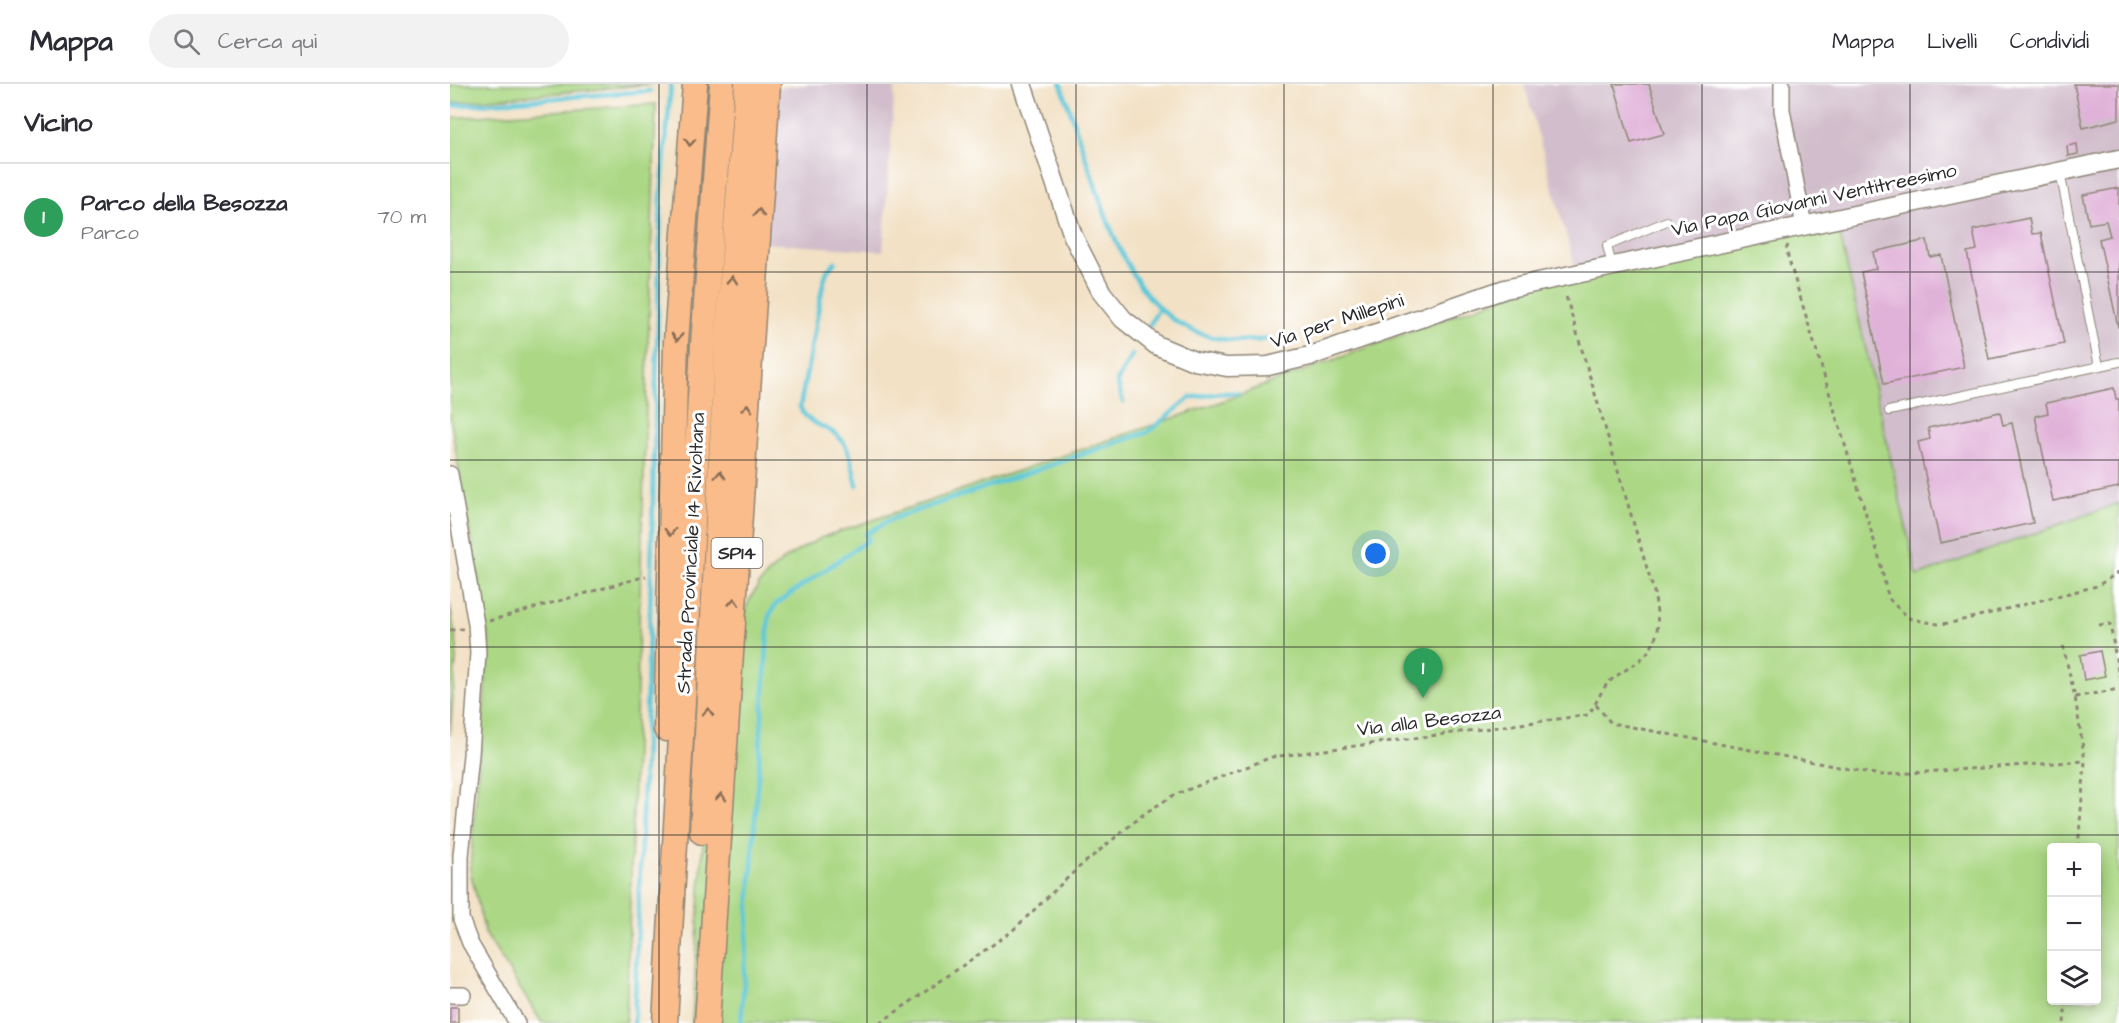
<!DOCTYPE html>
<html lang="it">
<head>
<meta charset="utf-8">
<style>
  :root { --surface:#fff; --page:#f2f2f3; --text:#2b2b33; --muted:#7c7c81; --line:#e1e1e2; --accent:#c8321e }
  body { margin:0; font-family:"Architects Daughter",sans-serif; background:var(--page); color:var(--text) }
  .controls { position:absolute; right:18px; bottom:18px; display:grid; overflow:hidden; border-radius:6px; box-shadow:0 3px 15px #0003 }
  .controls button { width:54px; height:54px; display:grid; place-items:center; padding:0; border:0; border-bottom:2px solid var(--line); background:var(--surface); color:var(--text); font:30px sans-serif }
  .you { position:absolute; left:926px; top:470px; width:21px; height:21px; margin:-15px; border:4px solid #fff; border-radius:50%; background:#1a73e8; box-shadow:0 0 0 9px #1a73e833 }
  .badge { display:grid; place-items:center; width:39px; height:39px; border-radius:50%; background:var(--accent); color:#fff; font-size:20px; font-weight:700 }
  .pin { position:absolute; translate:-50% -50px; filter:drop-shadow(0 2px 3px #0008) }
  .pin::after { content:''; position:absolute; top:32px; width:21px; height:18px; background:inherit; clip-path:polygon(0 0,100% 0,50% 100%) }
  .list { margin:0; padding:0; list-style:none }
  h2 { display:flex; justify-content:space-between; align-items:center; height:78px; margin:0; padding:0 24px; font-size:26px }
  h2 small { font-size:20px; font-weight:400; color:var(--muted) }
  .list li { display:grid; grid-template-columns:39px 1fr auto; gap:18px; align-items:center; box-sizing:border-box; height:108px; padding:0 24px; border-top:2px solid var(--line) }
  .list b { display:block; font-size:22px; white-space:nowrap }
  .list p { margin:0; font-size:20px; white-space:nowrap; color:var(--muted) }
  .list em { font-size:20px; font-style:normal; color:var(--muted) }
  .icon { flex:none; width:33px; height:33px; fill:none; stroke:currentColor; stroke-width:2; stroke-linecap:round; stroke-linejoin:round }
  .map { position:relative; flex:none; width:1669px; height:939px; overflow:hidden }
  header { display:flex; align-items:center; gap:36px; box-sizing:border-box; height:84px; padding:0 30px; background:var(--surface); border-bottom:2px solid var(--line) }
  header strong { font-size:28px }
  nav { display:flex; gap:33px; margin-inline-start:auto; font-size:21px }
  .search { width:420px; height:54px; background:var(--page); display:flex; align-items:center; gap:15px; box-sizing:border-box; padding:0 21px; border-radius:33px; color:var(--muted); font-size:22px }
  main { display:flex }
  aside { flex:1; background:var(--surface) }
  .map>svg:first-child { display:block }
  .industrial { fill:#d1bdcb }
  .green { fill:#acd885; stroke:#6c8258; stroke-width:1.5; fill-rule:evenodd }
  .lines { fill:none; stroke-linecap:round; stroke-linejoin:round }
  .stream { stroke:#5dc7d9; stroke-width:4.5 }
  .building { fill:#e1b2d9 }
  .service-casing { stroke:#8e8678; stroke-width:10 }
  .minor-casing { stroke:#8e8678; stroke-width:18 }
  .tertiary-casing { stroke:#8e8678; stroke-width:21 }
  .trunk-casing { stroke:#8e8678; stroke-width:27 }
  .path { stroke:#8e8678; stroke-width:3; stroke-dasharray:4.5 4.5; stroke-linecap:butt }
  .service { stroke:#fff; stroke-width:8 }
  .minor { stroke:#fff; stroke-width:15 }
  .tertiary { stroke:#fff; stroke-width:18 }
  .trunk { stroke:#f9bc8a; stroke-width:24 }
  .oneway { stroke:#886c56 }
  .grid { fill:none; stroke:#2b2b2b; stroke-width:1.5; stroke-opacity:0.55 }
  .labels { text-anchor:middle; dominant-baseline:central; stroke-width:6; stroke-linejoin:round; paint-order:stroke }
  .shield { fill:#fff; stroke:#6b6b6b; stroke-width:1.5 }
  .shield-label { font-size:18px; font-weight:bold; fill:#2b2b2b }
  .street-label { font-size:20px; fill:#2b2b2b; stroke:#fff }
</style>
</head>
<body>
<header>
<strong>Mappa</strong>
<div class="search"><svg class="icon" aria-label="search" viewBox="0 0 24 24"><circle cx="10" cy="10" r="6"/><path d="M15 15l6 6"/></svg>Cerca qui</div>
<nav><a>Mappa</a><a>Livelli</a><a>Condividi</a></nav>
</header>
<main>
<aside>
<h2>Vicino<small></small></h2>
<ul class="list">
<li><span class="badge" style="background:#2e9e5b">1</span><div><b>Parco della Besozza</b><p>Parco</p></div><em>70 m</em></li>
</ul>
</aside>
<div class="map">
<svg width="1669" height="939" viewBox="0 0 1669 939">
  <rect width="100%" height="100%" fill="#fff"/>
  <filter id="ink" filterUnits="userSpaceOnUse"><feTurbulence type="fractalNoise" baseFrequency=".0167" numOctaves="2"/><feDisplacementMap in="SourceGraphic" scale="12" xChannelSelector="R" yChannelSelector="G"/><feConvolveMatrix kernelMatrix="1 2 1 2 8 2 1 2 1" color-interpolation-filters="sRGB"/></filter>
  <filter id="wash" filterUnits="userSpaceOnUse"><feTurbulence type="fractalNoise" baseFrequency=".008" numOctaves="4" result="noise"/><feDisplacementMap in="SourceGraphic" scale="24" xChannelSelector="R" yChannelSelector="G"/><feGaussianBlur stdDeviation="1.35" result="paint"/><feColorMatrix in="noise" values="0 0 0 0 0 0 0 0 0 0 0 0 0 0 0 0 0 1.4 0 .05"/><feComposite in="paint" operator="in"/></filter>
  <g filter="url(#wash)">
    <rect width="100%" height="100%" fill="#f2e1c5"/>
    <path class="industrial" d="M359,0H445L433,167L312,159L325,4Z
      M1074,0H1669V430L1465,494L1128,194Z"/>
    <path class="green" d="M0,0H202L0,19Z
      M206,20L176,939H92L35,849L20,786L39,557L0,334V34Z
      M1386,133L1467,492L1669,419V939H242L256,708L297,521C315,484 338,471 373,453L759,322L1086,201ZM1602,764H1646V916H1602Z
      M0,520L7,563L0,652Z"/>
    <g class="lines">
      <path class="stream" d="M611,0C622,32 632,64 643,95C672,183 707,271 819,255
        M0,22L200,7
        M385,178L377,187L373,200L350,323C357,342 379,341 391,355C401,367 403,386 407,401
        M699,242L709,224
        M673,318L667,297L682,271
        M184,939L200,528L211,112L221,0
        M291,939L319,532L326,520L418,456L416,450L442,435L698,348L740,314L770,309H788"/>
    </g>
    <g id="blocks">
      <path class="building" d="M1164,0H1199L1214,50L1181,59Z
        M1624,0H1669V35L1633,44Z
        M1627,60L1628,70L1618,72L1617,62Z
        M1669,104V243H1668L1649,155L1660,152L1656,137L1639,140L1633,111Z
        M1579,134L1582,150L1591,149L1614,260L1539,275L1517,168L1527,166L1523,146Z
        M1477,156L1480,173L1491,171L1514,283L1434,300L1411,188L1426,185L1423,168Z
        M1664,304L1666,315H1669V403L1603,417L1585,332L1598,329L1596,319Z
        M1550,328L1553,341L1562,339L1583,439L1490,459L1468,358L1480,355L1478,344Z
        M1650,567L1655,592L1634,596L1630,571Z
        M0,923H8V939H0Z"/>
    </g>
  </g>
  <g filter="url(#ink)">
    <use href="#blocks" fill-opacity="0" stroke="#8e8678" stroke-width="1.5"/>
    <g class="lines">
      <defs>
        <path id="service" d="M1610,88L1649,282
          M1162,181L1157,162L1217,137
          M1439,327L1669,278"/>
        <path id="minor" d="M1332,0V26L1354,142
          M0,390L26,540L28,569L21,671L11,772V835L20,859L67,939
          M0,911H13"/>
        <path id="tertiary" d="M572,0L623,152L652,209L673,235L706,261L744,277L777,283L818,282L860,272L1055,205L1669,75"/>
        <path id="trunk" d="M216,645L226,257L245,0
          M252,748L277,261L297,0
          M215,939L253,260L272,0
          M257,939L318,0"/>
      </defs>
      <use href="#service" class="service-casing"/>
      <use href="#minor" class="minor-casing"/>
      <use href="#tertiary" class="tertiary-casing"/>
      <use href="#trunk" class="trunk-casing"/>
      <path class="path" d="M1338,161L1336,166L1339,176L1429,473L1436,505L1440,516L1450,526L1461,535L1488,540L1501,539L1647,502L1669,488
        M39,537L196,492
        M1649,541L1660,540L1669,592
        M0,546L13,545
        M1613,562L1625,613L1635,677
        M1625,613L1669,605
        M1146,621L1161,639L1430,691L1635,677L1628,764
        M430,939L561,848L627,785L695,729L724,711L822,673L1138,631C1146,621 1151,606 1158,599C1166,591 1176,586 1185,580C1213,559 1209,539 1204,508L1115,209
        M1614,939L1616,916"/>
      <use href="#service" class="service"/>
      <use href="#minor" class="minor"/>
      <use href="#tertiary" class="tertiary"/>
      <use href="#trunk" class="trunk"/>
    </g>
    <defs><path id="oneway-chevron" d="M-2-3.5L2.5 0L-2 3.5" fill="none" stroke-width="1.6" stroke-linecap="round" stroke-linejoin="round" transform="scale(1.5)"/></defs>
    <g class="oneway">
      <use href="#oneway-chevron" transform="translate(240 58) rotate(94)"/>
      <use href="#oneway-chevron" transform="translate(309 129) rotate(-86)"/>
      <use href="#oneway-chevron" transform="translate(282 196) rotate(-86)"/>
      <use href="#oneway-chevron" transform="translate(227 253) rotate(93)"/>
      <use href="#oneway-chevron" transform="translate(297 324) rotate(-86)"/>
      <use href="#oneway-chevron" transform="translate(270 391) rotate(-87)"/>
      <use href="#oneway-chevron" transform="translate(220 448) rotate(91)"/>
      <use href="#oneway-chevron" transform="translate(284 518) rotate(-86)"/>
      <use href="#oneway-chevron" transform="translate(258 628) rotate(-87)"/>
      <use href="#oneway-chevron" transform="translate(271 713) rotate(-86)"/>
    </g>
  </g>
  <path class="grid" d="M209,0V939M417,0V939M626,0V939M834,0V939M1043,0V939M1252,0V939M1460,0V939M0,188H1669M0,376H1669M0,563H1669M0,751H1669"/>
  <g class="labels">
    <rect class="shield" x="261.5" y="454" width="51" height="30" rx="4.5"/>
    <g class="shield-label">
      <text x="287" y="469">SP14</text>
    </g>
    <g class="street-label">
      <text transform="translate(1364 116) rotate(-12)">Via Papa Giovanni Ventitreesimo</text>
      <text transform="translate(887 237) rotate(-18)">Via per Millepini</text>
      <text transform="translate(241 469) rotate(-87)">Strada Provinciale 14 Rivoltana</text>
      <text transform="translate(979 637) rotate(-7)">Via alla Besozza</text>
    </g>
  </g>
</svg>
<div class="controls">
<button>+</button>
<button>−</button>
<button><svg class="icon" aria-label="layers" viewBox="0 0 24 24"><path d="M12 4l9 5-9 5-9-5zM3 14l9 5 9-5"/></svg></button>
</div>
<div class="you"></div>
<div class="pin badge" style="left:973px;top:614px;background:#2e9e5b">1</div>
</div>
</main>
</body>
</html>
